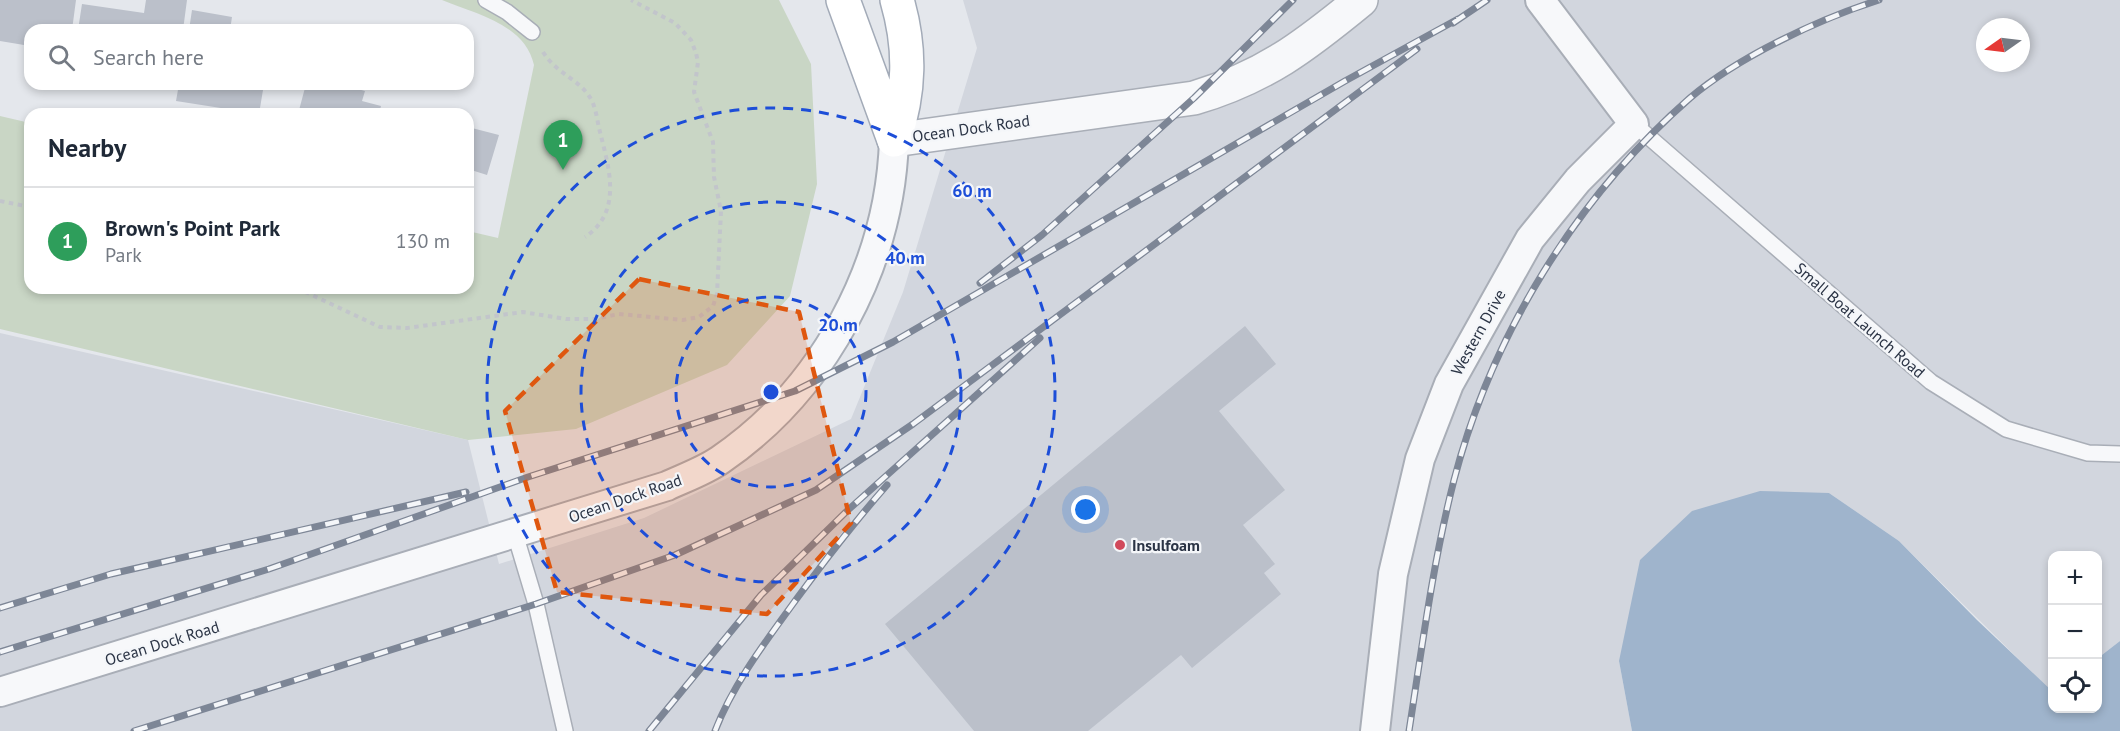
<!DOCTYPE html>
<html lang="en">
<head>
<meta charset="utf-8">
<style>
  :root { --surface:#fff; --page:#f6f6f7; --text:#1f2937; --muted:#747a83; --line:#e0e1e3; --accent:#ea580c }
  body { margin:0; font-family:"PT Sans",sans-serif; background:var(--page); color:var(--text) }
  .controls { position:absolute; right:18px; bottom:18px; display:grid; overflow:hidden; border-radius:12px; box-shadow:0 3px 9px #0003 }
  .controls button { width:54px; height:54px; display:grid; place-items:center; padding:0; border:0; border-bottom:2px solid var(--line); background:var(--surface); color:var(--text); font:30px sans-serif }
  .compass { position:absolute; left:1976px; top:18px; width:54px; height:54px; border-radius:50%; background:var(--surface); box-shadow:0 3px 9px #0003; rotate:256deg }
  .you { position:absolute; left:1086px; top:510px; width:21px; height:21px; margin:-15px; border:4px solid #fff; border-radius:50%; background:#1a73e8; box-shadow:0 0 0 9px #1a73e833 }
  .badge { display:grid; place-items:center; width:39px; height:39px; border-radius:50%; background:var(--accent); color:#fff; font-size:20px; font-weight:700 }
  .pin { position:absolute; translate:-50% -50px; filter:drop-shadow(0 2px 3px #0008) }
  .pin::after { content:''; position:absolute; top:32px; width:21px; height:18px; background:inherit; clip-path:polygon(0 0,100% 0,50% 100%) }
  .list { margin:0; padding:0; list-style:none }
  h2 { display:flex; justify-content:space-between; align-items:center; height:78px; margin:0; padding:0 24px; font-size:26px }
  h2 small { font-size:20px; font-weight:400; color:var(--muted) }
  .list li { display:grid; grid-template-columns:39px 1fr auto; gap:18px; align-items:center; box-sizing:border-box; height:108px; padding:0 24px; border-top:2px solid var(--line) }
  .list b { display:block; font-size:22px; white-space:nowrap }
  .list p { margin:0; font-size:20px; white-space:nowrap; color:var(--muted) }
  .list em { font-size:20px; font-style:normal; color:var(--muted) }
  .icon { flex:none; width:33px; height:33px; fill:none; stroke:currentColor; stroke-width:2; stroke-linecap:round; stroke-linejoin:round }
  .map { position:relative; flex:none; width:2120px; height:731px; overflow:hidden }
  .search { position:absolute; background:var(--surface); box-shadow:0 3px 9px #0003; left:24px; top:24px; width:450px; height:66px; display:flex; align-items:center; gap:15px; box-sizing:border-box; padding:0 21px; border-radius:18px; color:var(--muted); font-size:22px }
  .panel { position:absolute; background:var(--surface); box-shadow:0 3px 9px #0003; left:24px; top:108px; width:450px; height:186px; border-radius:18px }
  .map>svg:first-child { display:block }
  .built { fill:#d2d6de; fill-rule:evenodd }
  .green { fill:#c9d6c5 }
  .water { fill:#9fb4cc }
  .building { fill:#bbc0ca }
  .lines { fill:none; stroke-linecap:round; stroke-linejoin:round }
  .service-casing { stroke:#a9aeb7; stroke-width:18 }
  .minor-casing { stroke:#a9aeb7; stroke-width:32 }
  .tertiary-casing { stroke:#a9aeb7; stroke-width:36 }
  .primary-casing { stroke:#a3abb8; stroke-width:36 }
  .path { stroke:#c2c5cb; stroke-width:4; stroke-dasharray:4.5 4.5; stroke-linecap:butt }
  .service { stroke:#f7f8fa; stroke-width:15 }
  .minor { stroke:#f7f8fa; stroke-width:28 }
  .tertiary { stroke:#f7f8fa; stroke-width:33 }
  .primary { stroke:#fff; stroke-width:33 }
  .rail-casing { stroke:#7d8696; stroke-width:7 }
  .rail { stroke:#f4f6f9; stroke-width:4.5; stroke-dasharray:14; stroke-linecap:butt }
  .marked { fill:#df570f; fill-opacity:0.2; stroke:#df570f; stroke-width:4.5; stroke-dasharray:12 8; stroke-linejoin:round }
  .ring { fill:none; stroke:#1d4ed8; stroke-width:3; stroke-dasharray:10 8 }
  .poi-dot { fill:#d1495b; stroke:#f4f6f9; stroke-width:2 }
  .labels { text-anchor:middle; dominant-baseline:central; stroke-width:4.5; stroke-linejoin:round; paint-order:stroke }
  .street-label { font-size:16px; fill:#2b3445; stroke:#f4f6f9 }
  .poi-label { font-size:16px; font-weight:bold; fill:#2b3445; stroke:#f4f6f9; text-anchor:start }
  .centre { fill:#1d4ed8; stroke:#f4f6f9; stroke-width:3 }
  .ring-label { font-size:18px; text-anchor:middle; font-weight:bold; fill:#1d4ed8; stroke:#f4f6f9; stroke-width:4.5; stroke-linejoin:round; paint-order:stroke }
</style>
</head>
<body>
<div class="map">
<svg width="2120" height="731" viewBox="0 0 2120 731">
  <rect width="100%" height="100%" fill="#e4e7ec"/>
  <path class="built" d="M963,0H2120V641L2098,658V556H2052L2051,691L1899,541L1829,493L1619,661L1632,731H0V333L468,440L499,564L644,518L851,419L903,292L977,48ZM1985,27H2021V63H1985Z"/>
  <path class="green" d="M442,0H779L811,64L817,184L790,296L727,365L576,429L468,440L0,329V116L30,123V288H468V231L498,238L534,65C525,24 476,14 442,0Z"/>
  <path class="water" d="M1760,491L1829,493L1899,541L1977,620L2052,691V708H2098V658L2120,641V731H1632L1619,661L1640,560L1692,511Z"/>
  <path class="building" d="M0,0H76L72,30H30V46L0,41Z
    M146,0H187L183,30H78L82,4L144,13Z
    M192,10L232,17L230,30H189Z
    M179,84H264L259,114L176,101Z
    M306,84H339L365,91L362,101L381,106L379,114H298Z
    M468,127L499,135L487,175L468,169Z
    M1245,326L1276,364L1219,411L1285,490L1243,525L1275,564L1264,573L1281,594L1192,668L1181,655L1088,731H974L885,624Z"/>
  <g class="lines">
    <defs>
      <path id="service" d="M486,0L507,12L532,32
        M1634,124L1931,382L2006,429L2088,453L2120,454
        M515,534L536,604L565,731"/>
      <path id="minor" d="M0,692L667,486C684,478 704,471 720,460C824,389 890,265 894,140
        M1375,731L1393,574L1420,459L1449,384L1530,239L1578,180L1634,124L1540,0"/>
      <path id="tertiary" d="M894,140L1194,98C1265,77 1305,46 1361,0"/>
      <path id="primary" d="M843,0L894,140
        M894,140C910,92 911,48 897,0"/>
    </defs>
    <use href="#service" class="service-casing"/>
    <use href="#minor" class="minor-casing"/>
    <use href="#tertiary" class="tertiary-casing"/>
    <use href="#primary" class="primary-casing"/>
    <path class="path" d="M543,52C557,74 577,78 589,96C596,105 597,121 600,132C609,168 623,212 585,237
      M0,201L30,207
      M297,288L380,327L407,328L523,312L566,319H595L619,314L683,320L699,317L713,306L717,294L721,211L714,177L713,142L694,92L698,62L696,53L691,40L675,23L631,0"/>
    <use href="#service" class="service"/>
    <use href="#minor" class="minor"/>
    <use href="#tertiary" class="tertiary"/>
    <use href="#primary" class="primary"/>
    <defs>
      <path id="rail" d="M1453,23L1487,0
        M980,283L1042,235L1194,98L1293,0
        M0,608L111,574L466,492
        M0,652L269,569L528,477L795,391L893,342L1345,81L1458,19
        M134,731L536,604L675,555L816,490L913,424L1417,49
        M649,731L761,595L848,510L1040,338
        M715,731C731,689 760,649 787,612C819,568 851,526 887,485
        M1409,731C1422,647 1433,562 1454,480C1492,334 1577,197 1690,98C1738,57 1819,19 1879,0"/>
    </defs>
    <use href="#rail" class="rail-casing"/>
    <use href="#rail" class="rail"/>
  </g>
  <path class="marked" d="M639,279L799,312L851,523L767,614L557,592L505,411Z"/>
  <g class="ring">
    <circle cx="771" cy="392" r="95"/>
    <circle cx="771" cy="392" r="190"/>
    <circle cx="771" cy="392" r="284"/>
  </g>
  <circle class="poi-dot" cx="1120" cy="545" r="6"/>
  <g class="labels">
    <g class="street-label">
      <text transform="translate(971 128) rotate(-8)">Ocean Dock Road</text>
      <text transform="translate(1860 320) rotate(41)">Small Boat Launch Road</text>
      <text transform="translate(1478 332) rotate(-61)">Western Drive</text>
      <text transform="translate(625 498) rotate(-19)">Ocean Dock Road</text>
      <text transform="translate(162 643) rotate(-17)">Ocean Dock Road</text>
    </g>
    <g class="poi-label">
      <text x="1132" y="545">Insulfoam</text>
    </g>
  </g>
  <circle cx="771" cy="392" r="9" class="centre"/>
  <g class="ring-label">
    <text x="972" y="197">60 m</text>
    <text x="905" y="264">40 m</text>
    <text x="838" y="331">20 m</text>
  </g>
</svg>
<div class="controls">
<button>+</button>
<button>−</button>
<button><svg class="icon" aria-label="locate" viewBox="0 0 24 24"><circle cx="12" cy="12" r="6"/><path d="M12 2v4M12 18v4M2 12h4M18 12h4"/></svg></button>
</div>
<svg class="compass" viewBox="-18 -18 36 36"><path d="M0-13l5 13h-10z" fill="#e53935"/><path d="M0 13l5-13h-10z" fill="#747a83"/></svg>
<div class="you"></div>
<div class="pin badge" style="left:563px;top:170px;background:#2e9e5b">1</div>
<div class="search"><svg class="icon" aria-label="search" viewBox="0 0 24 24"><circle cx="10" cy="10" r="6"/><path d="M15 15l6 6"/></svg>Search here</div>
<section class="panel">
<h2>Nearby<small></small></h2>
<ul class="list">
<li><span class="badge" style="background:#2e9e5b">1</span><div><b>Brown's Point Park</b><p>Park</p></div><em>130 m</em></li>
</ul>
</section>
</div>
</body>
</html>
